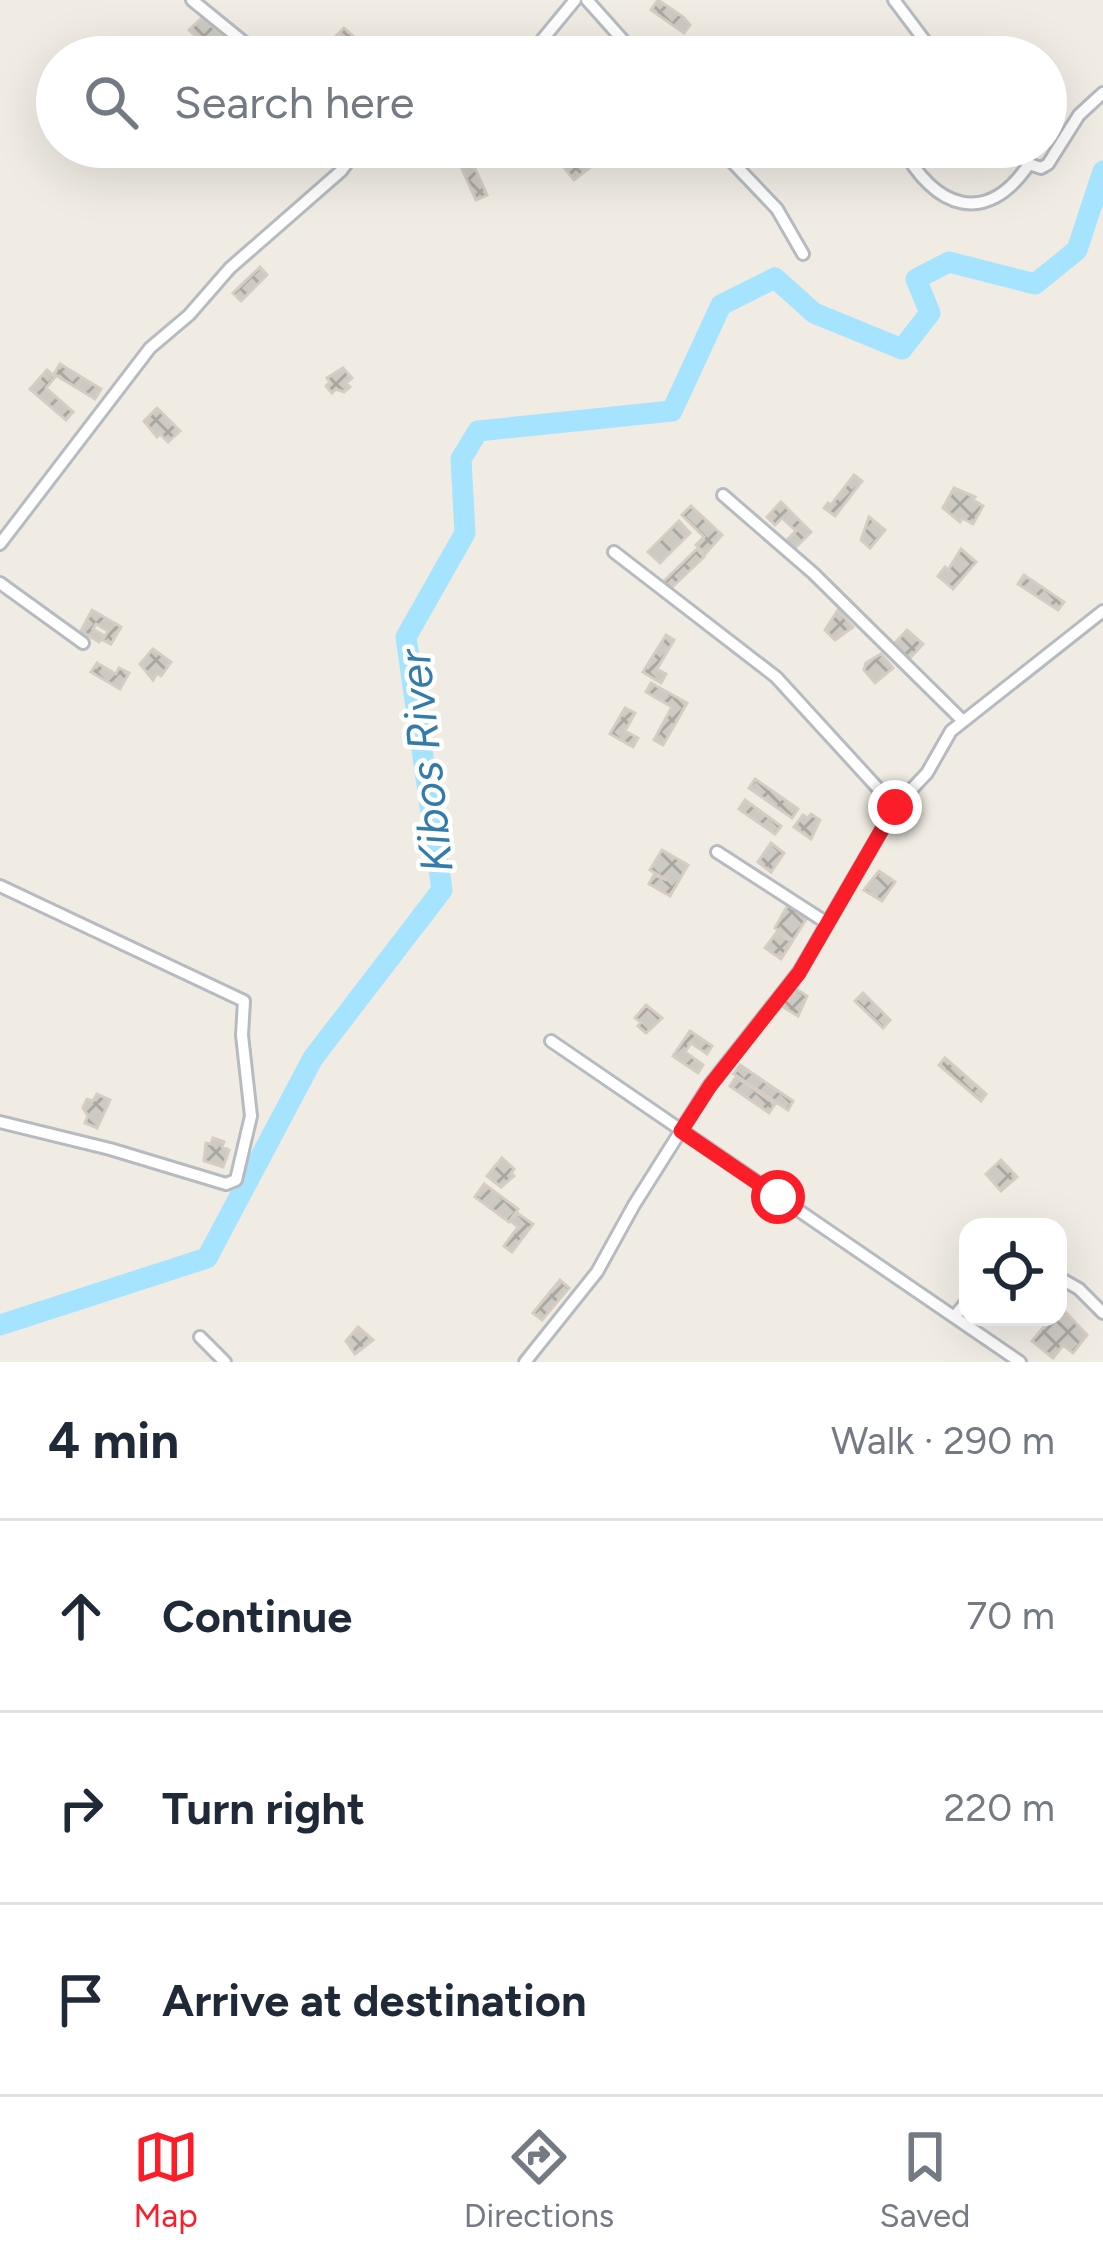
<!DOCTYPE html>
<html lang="en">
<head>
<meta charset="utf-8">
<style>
  :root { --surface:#fff; --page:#f2f2f3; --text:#1f2937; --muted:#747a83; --line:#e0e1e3; --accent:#fb1e29 }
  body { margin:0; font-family:Figtree,sans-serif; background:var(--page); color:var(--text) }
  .controls { position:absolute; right:36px; bottom:36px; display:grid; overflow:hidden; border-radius:24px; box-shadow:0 12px 48px #0002 }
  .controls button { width:108px; height:108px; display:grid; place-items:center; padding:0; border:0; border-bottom:3px solid var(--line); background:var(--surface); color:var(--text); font:60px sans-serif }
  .stop { position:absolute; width:36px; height:36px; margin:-27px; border:9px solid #fb1e29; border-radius:50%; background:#fff }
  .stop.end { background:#fb1e29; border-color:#fff; box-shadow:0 3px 12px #0008 }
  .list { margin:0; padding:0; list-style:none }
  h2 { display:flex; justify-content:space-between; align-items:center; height:156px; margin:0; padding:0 48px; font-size:51px }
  h2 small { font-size:39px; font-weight:400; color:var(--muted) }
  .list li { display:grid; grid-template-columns:78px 1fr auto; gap:36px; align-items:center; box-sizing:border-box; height:192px; padding:0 48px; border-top:3px solid var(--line) }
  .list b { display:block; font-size:45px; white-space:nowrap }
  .list em { font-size:39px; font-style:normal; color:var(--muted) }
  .icon { flex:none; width:66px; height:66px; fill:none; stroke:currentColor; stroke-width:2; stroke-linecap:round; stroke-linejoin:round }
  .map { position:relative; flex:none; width:1103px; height:1362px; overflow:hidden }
  .search { position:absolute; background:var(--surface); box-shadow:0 12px 48px #0002; left:36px; right:36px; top:36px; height:132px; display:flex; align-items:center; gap:30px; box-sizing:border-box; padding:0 42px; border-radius:66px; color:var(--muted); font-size:45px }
  .sheet { height:732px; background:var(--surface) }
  nav { display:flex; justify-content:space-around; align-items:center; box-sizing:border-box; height:168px; border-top:3px solid var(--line); background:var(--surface); font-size:33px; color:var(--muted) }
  nav a { display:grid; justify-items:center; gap:6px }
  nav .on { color:var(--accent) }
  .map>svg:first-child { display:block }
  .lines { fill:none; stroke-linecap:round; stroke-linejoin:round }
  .river { stroke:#a5e3ff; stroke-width:21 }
  .building { fill:url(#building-cross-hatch); stroke:#d5cdc1; stroke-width:3 }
  .street-casing { stroke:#b6bbbf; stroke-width:16 }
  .street { stroke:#fff; stroke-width:10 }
  .route { stroke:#fb1e29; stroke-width:15 }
  .labels { text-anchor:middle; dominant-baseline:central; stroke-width:9; stroke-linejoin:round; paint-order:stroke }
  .water-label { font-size:45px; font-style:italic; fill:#327baa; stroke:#fff }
</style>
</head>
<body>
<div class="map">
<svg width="1103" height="1362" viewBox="0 0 1103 1362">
  <defs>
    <pattern id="building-cross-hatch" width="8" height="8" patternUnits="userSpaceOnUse" patternTransform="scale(3)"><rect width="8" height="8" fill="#cdc9c3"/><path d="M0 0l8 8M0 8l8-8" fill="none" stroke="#aaa7a2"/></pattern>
  </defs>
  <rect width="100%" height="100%" fill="#f0ece4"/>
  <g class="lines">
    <path class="river" d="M0,1325L207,1258L313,1058L442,890L406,637L465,533L461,459L478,431L672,411L721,305L775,278L814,313L902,349L930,313L916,279L949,262L1035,284L1077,250L1103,171"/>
  </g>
  <path class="building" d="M658,0L683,17L690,25L684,33L651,10Z
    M203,17L223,37L210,50L189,30Z
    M344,28L363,45L353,57L348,54L342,57L336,52L339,48L335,44L340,39L336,36Z
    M468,153L487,195L476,200L457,158Z
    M582,153L592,166L574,180L562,165Z
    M260,267L267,275L241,301L233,293Z
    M60,364L101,389L95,399L54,374Z
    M343,368L352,378L346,383L350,387L344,392L336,389L332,393L326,386L330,382L327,378Z
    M47,370L55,377L46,388L73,412L66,420L30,389Z
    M157,408L180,431L168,442L160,434L157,437L144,421Z
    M854,475L862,481L835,516L824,508L828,503L831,505Z
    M954,488L975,497L973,500L983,506L973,524L962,518L960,522L943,508Z
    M781,502L811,532L793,550L785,542L796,531L782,518L775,525L767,517Z
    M691,506L722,535L705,554L696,545L704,537L682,515Z
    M869,517L885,530L870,548L861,540Z
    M679,521L690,533L660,563L648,552Z
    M697,549L704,557L668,591L661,584Z
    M961,549L976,562L953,589L938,576L945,567L948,570Z
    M1024,575L1064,602L1058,610L1018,584Z
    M92,610L121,627L111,644L103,640L108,631L96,624L93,629L103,635L99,642L81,631Z
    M838,610L853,627L835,640L825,630Z
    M907,630L923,644L909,659L892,646Z
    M666,635L674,640L657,669L666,674L661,683L643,672Z
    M153,649L171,662L161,676L157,673L153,680L140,664Z
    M881,654L893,668L875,683L864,670L866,663Z
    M97,663L116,674L119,668L129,673L120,689L91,672Z
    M651,683L687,703L663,745L654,740L672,707L646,692Z
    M625,708L635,713L625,731L638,738L633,747L610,734Z
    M755,779L798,809L792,818L749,788Z
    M745,800L781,826L775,834L739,809Z
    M811,814L820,820L811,839L794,827L803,815L808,818Z
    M771,843L784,853L771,872L758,862Z
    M662,850L688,865L670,896L649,884L654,875L667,880L650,870Z
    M879,871L895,882L882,901L864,890Z
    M788,905L807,918L793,940L775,928Z
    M777,932L792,942L781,959L765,948Z
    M796,989L807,996L798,1016L780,1005L788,992L793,995Z
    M863,993L890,1020L883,1028L855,1001Z
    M646,1005L662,1018L646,1033L638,1026L641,1022L635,1018Z
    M690,1031L712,1046L707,1054L691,1043L685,1052L703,1065L698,1073L673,1056Z
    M945,1058L986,1094L981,1101L939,1065Z
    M740,1065L793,1101L788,1110L734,1074Z
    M736,1077L775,1104L769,1113L730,1086Z
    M97,1094L110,1100L97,1128L85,1123L88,1116L83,1108L87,1099L93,1101Z
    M213,1138L224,1142L222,1147L229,1150L223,1167L204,1161L206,1143L211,1144Z
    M502,1158L514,1169L511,1173L514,1176L501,1187L487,1176Z
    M1001,1160L1017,1177L1001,1191L986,1174Z
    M484,1184L518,1209L509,1222L475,1197Z
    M517,1213L533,1224L512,1252L504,1246L518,1227L511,1221Z
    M560,1280L569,1288L542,1320L533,1313Z
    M1058,1304L1087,1335L1073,1353L1063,1345L1053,1358L1032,1341L1052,1317H1058Z
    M358,1327L373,1340L355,1354L346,1341Z"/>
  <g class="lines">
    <defs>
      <path id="street" d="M192,0L262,57
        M587,0L638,57
        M894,0L937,57
        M528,57L575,0
        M718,147L777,209L803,254
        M902,147C934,208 986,228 1029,164L1041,168L1048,164L1079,115L1103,93
        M1011,147L1029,164
        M723,495L813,573L963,721
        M0,544L150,348L189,315L230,268L341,171L359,147
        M614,552L776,677L895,807
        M0,583L83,643
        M717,852L827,923
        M0,886L244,1001L242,1035L251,1116L236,1180L226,1184L110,1149L0,1122
        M551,1041L1020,1362
        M1058,1277L1079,1289L1103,1313
        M955,1316L968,1300
        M200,1337L225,1362
        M525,1362L597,1272L634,1205L709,1086L799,972L895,807L927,773L951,731L1103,611"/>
    </defs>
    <use href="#street" class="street-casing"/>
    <use href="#street" class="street"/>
  </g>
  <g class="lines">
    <path class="route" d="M778,1197L681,1131L710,1086L799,973L895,807"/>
  </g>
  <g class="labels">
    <g class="water-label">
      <text transform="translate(425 761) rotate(-96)">Kibos River</text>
    </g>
  </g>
</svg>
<div class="controls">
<button><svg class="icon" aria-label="locate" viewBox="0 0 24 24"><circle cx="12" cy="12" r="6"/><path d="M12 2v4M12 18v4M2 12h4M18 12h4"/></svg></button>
</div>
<div class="stop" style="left:778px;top:1197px"></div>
<div class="stop end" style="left:895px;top:807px"></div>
<div class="search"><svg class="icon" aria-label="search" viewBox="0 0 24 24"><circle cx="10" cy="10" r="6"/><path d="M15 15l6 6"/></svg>Search here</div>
</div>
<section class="sheet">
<h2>4 min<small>Walk · 290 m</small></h2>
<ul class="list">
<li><svg class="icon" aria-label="ahead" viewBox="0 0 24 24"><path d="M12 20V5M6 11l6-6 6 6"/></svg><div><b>Continue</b></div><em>70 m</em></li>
<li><svg class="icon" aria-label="right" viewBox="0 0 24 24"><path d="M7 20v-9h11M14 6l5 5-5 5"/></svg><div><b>Turn right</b></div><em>220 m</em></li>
<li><svg class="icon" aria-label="arrive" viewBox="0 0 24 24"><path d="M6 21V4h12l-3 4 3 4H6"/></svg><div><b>Arrive at destination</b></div></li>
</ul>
</section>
<nav>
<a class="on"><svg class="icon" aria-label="map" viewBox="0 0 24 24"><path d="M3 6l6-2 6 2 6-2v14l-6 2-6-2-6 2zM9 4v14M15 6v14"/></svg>Map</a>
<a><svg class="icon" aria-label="directions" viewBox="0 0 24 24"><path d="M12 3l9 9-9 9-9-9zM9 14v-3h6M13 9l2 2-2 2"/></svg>Directions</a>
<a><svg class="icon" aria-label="saved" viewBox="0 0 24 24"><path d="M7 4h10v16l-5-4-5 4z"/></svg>Saved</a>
</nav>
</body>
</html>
